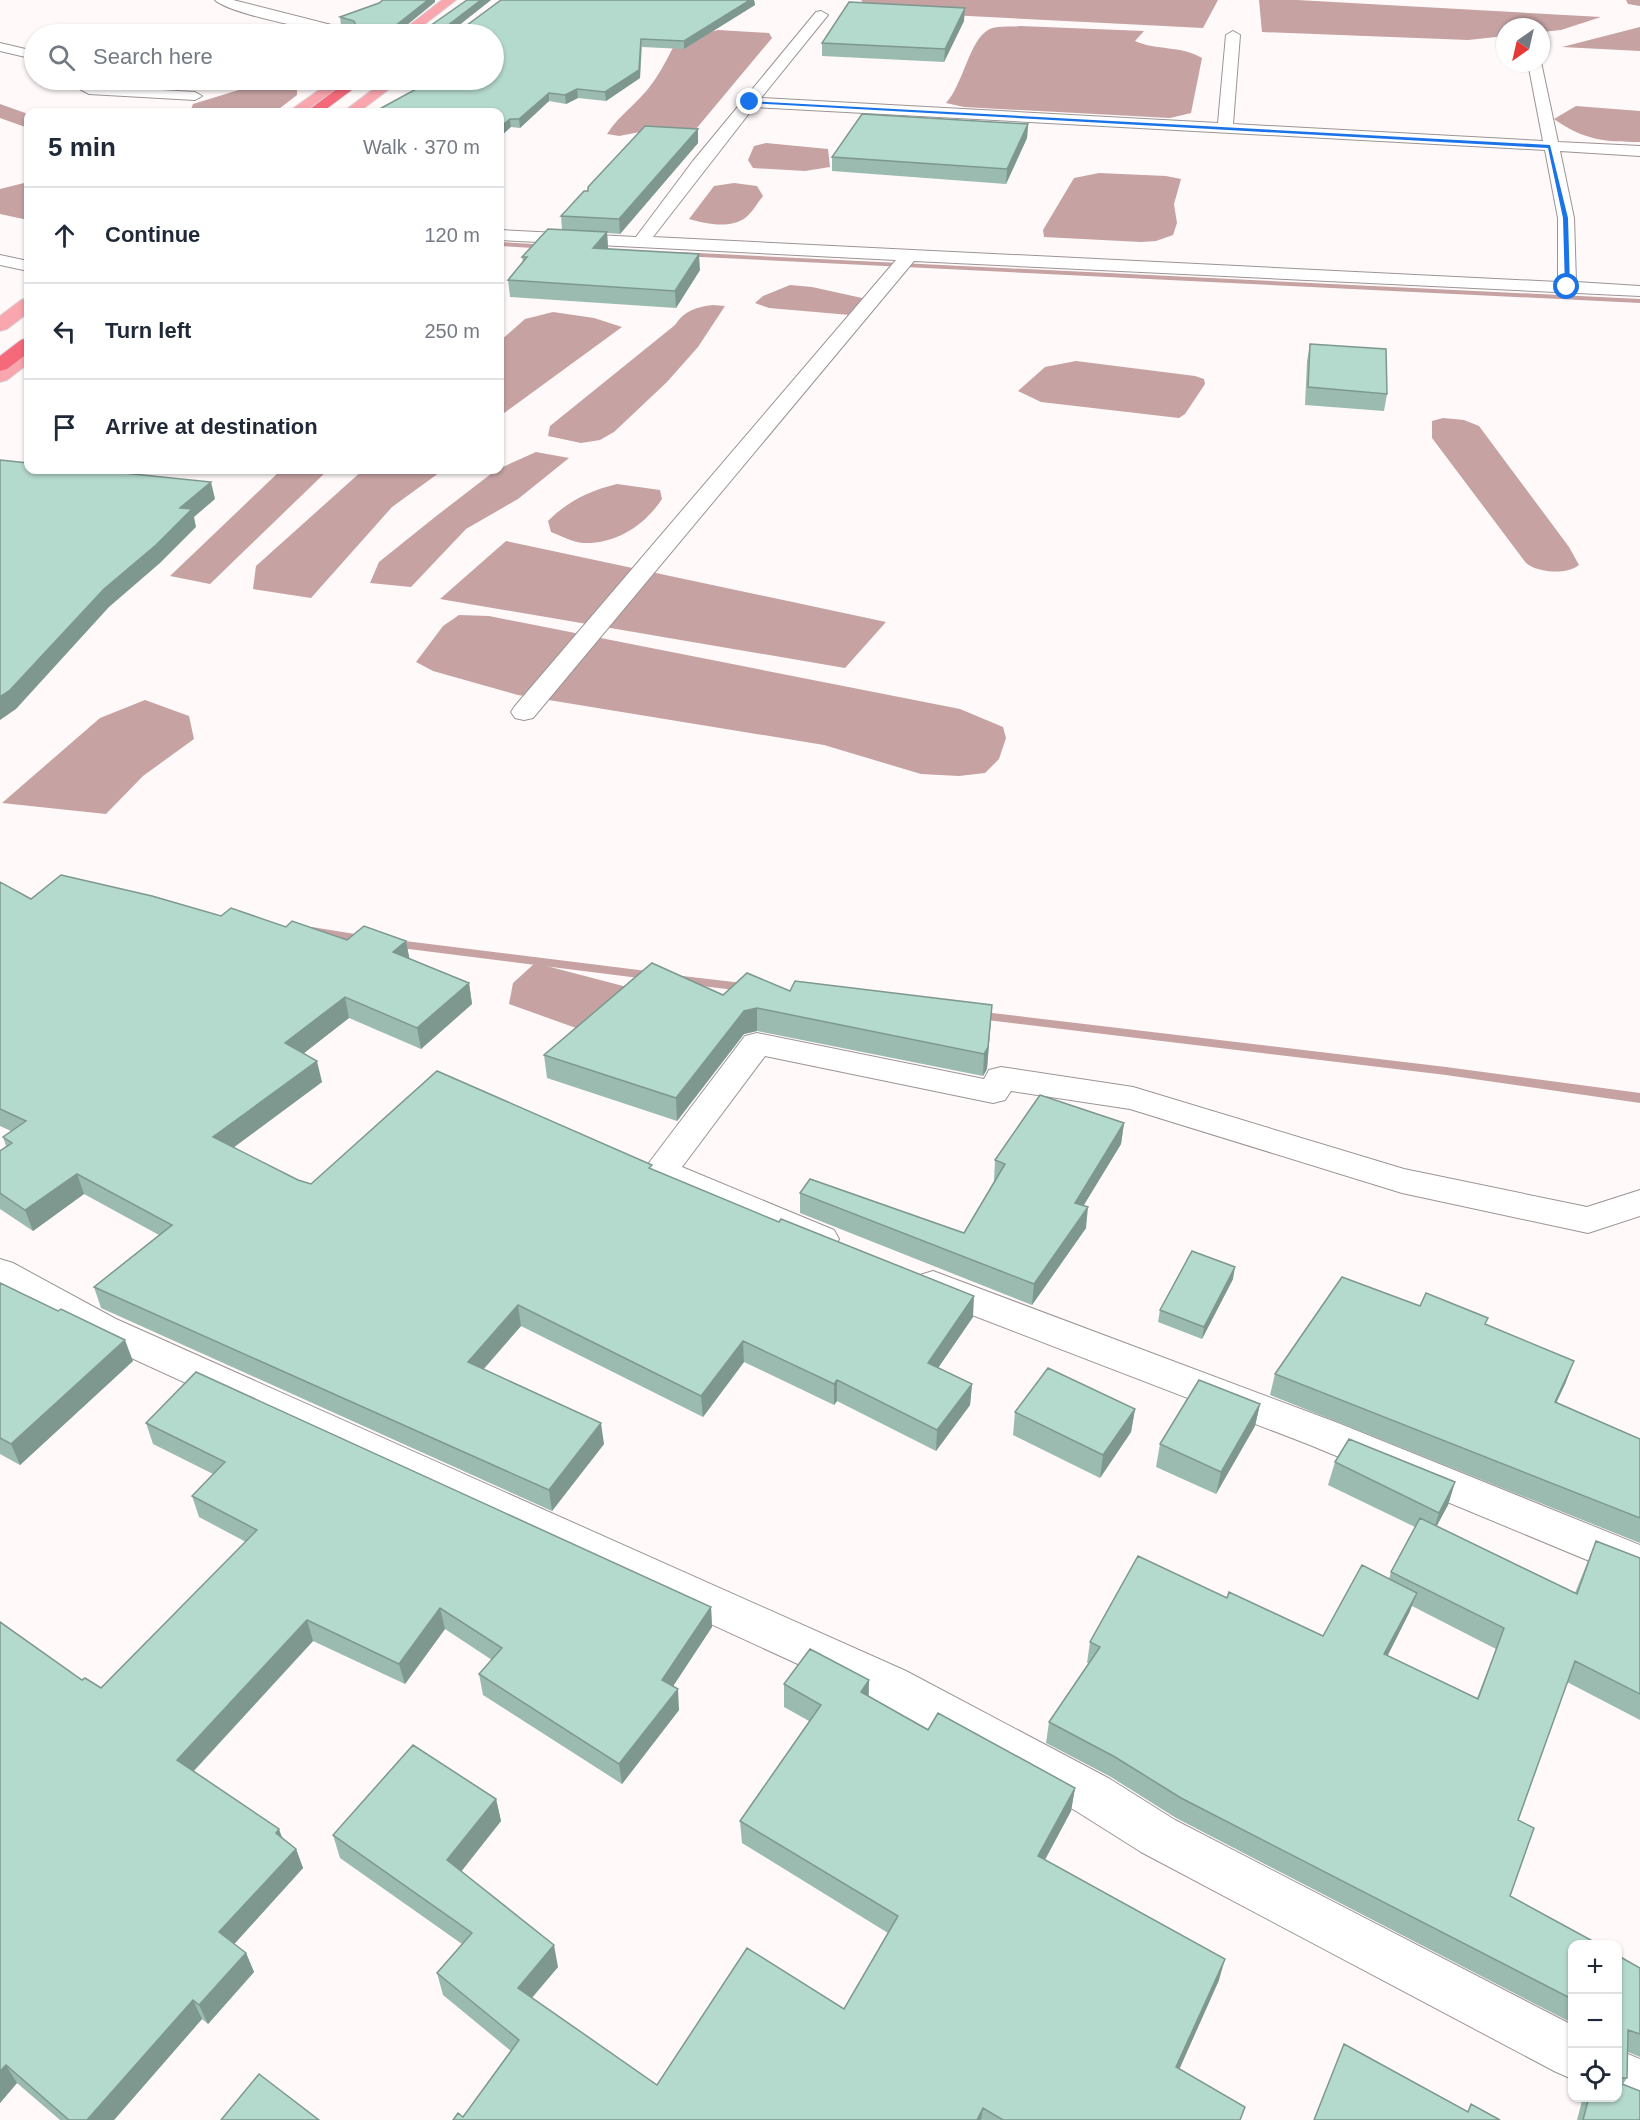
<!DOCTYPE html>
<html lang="en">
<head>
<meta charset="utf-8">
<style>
  :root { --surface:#fff; --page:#f2f2f3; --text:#1f2937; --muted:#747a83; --line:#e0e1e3 }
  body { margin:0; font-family:Helvetica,sans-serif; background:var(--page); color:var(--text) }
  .controls { position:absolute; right:18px; bottom:18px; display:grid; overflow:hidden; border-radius:12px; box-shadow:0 2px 4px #0004 }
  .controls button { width:54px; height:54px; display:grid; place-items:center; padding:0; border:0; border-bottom:2px solid var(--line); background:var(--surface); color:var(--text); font:30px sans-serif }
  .compass { position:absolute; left:1496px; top:18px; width:54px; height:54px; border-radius:50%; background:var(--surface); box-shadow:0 2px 4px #0004; rotate:214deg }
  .stop { position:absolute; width:18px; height:18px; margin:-14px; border:4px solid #1a73e8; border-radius:50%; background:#fff }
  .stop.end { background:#1a73e8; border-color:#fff; box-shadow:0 2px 6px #0008 }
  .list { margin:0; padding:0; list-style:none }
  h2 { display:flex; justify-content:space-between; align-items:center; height:78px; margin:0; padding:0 24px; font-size:26px }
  h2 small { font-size:20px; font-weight:400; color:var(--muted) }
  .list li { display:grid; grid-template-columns:39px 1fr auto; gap:18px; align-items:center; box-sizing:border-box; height:96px; padding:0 24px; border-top:2px solid var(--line) }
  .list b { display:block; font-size:22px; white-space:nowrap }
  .list em { font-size:20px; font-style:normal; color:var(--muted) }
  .icon { flex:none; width:33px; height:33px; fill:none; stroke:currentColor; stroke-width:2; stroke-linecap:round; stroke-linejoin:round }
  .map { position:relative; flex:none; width:1640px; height:2120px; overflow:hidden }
  .search { position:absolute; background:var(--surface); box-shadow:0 2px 4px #0004; left:24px; top:24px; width:480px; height:66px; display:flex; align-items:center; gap:15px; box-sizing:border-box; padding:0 21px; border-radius:33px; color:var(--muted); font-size:22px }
  .panel { position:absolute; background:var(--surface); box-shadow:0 2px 4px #0004; left:24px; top:108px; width:480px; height:366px; border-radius:12px }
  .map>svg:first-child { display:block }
  .water { fill:#c6a2a3 }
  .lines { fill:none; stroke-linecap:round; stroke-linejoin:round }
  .stream { fill:#c6a2a3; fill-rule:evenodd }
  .canal { fill:#c6a2a3; fill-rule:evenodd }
  .street-casing { stroke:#9d9494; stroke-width:2 }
  .primary-casing { stroke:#d8d7d7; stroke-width:2 }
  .highway-casing { stroke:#d8d7d7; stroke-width:2 }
  .street { fill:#fff; fill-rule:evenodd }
  .primary { fill:#f9a6af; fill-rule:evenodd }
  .highway { fill:#f56a7a; fill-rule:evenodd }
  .wall { fill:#9bbbb0; fill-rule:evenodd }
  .shaded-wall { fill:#7e9890 }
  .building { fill:#b4d9cd; stroke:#7e9890; stroke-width:1.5 }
  .route { fill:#1a73e8 }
</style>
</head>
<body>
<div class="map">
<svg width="1640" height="2120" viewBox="0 0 1640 2120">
  <rect width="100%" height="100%" fill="#fff9f9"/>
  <path class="water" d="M861,0H1218L1203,28L870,11Z
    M1259,0H1297L1601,17L1561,30L1541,32V27H1505V36L1468,40L1262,32Z
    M1020,26L1144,31L1135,41C1157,51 1180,45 1202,58L1191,113L1170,118L964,107L946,103C963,85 969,41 988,30C996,25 1011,27 1020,26Z
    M1640,27V51L1562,47Z
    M718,30L769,33L772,38L696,129L650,130L619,136L607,134C619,115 638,103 651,85C661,72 669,55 677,40Z
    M275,84L297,87V95L275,112H190L193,104L242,89Z
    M1576,106L1640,111V142C1604,142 1584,140 1554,119Z
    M766,143L828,149L830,167L805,171L753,168L748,160L754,146Z
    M1099,173L1166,176L1181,179L1174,204L1177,223L1173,235L1156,241L1141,242L1044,237L1043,230L1074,178Z
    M28,182V220L0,214V189Z
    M734,183L757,186L763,196C758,202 752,213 745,218C730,229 706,224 689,219L714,186Z
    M790,285L812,287L871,300L850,315L769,308L755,303L763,296Z
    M713,305L725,306L698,347L667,382L614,432L600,440L581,443L548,436L550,426L675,325C684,311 696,307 713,305Z
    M553,312L594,318L622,327L500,416V341L525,319Z
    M1076,361L1195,376L1204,379L1205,384L1185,414L1179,418L1041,402L1018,391L1045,367Z
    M1443,418L1464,420L1479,426L1569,547L1579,565C1567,575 1538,573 1526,563L1432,438V421Z
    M536,452L569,458L518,499L466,529L411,587L370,583L379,562L435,517L496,470Z
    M281,470H328L210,584L170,576Z
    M363,470H443L392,507L311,598L253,589L256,566Z
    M617,484L660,490L662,499C644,526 616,544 583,543C573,542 561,536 551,532L548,521C568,501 589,491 617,484Z
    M506,541L886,622L845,668L440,599Z
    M459,615L489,616L960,709L1003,727L1006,738L999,759L985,773L959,776L921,774L824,745L518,695L433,671L416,662L443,626Z
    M145,700L189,716L194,739L143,776L106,814L2,803L100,718Z
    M535,963L627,987L590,1033L509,1004L513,983Z"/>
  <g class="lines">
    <path class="stream" d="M500,242L550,245L554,247L550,249L500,246Z
      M677,252L1640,299V303L680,256L676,254Z
      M312,927L367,936L373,940L367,944L308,934L306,931Z
      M389,939L655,972L661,976L655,980L385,946L383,943Z
      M674,975L751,984L757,988L751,992L669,982L668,979Z
      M975,1011L1446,1067L1640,1093V1103L1446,1075L970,1018L968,1015Z"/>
    <path class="canal" d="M1626,0H1640V6L1628,4Z
      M0,104L28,114V128L0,118Z"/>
    <defs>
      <path id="street" d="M215,0H233L355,31L357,34C335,36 229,14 215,0Z
        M821,11L828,15L761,98L1218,123L1226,35L1233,31L1240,35L1233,124L1543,141L1528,63L1541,62L1558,142L1640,146V156L1560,151L1574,218L1576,282L1640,286V296L914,261L533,718L524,720L515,718L511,712L515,706L896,260L500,240V230L636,237L693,161L816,12ZM754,107L1545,150L1558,218V282L653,237Z
        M0,43L34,51V59L0,51Z
        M63,80H80L92,86L195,92L202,96L195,100L89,94Z
        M0,255L28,261V271L0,265Z
        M757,1033L984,1079L989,1070L1001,1067L1133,1087L1404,1169L1587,1207L1640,1190V1216L1588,1233L1402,1193L1130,1109L1011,1091L1005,1100L993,1103L765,1056L682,1167L834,1230L839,1239L834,1248L821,1252L648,1181L642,1172L745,1036Z
        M0,1259L13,1263L116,1319L906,1671L1110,1779L1175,1820L1572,2025V2079L1554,2071L1141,1852L1076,1811L874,1699L90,1339L0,1290Z
        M933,1271L1338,1423L1640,1545V1582L1310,1445L920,1295L914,1285L920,1275Z
        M1618,2050L1640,2059V2114L1605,2098H1618Z"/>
      <path id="primary" d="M442,0H456L412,34H398Z
        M333,80H349L304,112H288Z
        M385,80H401L359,112H343Z
        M28,298V313L7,329L0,331V316L21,300Z
        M28,349V364L7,380L0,382V367L21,351Z"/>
      <path id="highway" d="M349,80H365L322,112H306Z
        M28,338V353L7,369L0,371V356L21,340Z"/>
    </defs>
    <use href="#street" class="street-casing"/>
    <use href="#primary" class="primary-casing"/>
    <use href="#highway" class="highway-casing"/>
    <use href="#street" class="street"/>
    <use href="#primary" class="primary"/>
    <use href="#highway" class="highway"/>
  </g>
  <path class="wall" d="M467,0H491L456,27L463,28L501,0H754L755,5L684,49L642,47L640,78L606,101L578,98L566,104L549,101L520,128L511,127L500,112L413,91L412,85L494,80L349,27L341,25L340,17L435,2L403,28H427Z
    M964,21L944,62L822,56V43Z
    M1028,124L1027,138L1006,184L832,171V157Z
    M698,129V143L620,234L607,233L608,248L607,249L700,270L676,308L510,297L508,280L523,263L522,257L562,230L561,216L588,191Z
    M1310,344L1387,394L1384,411L1305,405L1307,361Z
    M0,882L31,899L221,916L286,927L347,940L406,941L409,959L469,983L472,1004L421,1049L349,1018L304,1053L322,1082L233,1148L298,1180L311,1184L652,1169L973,1317L938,1368L972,1384L970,1405L936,1451L837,1401L834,1405L744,1362L703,1417L521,1326L484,1369L604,1444L552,1511L101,1308L94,1287L159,1235L84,1194L33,1231L0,1209V1151L6,1146L3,1137L11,1131L0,1126Z
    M790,991L992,1005L987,1069L983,1076L757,1031L744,1034L677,1121L547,1078L544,1055Z
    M1124,1123L1121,1144L1083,1206L1086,1228L1032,1305L800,1213V1193L964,1233L995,1181H994L995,1160Z
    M1233,1279L1202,1339L1158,1322L1160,1310Z
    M0,1283L133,1361L20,1465L0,1454Z
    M1420,1306L1486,1325L1566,1382L1556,1402L1640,1439V1543L1270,1395L1275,1374Z
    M1260,1404L1255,1426L1216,1494L1156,1467L1160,1444Z
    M1135,1409L1131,1432L1100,1478L1013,1435L1015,1412Z
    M146,1423L711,1607L712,1627L673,1686L679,1710L622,1784L483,1695L479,1674L492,1660L445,1629L405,1684L313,1641L194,1771L296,1849L303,1868L234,1944L246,1953L254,1972L208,2024L202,2019L114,2120H60L17,2083L0,2103V1622L82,1680L101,1688L246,1542L199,1517L192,1496L213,1474L153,1444Z
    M1335,1462L1455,1482L1448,1505L1436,1526L1575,1593L1596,1541L1640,1558V1720L1567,1682L1518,1820L1510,1896L1572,1944V2023L1176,1818L1111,1777L1046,1743L1049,1722L1089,1663H1087L1090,1642L1227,1598L1323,1636L1389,1579L1391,1572L1415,1527L1328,1485ZM1412,1606L1496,1649L1477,1698L1387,1656L1409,1613Z
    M869,1680V1696L928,1730L1075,1788L1071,1811L1045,1860L1219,1980L1179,2069L1241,2120H453L463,2117L511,2051L443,1995L437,1973L462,1944L340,1858L333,1835L496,1799L501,1821L461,1871L558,1967L532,1998L657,2085L844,2009L888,1933L742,1843L740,1821L809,1721L784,1707V1684Z
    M1617,1955L1640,1968V2057L1628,2052L1627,2078L1623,2084L1640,2120H1577L1583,2097H1617Z"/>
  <path class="shaded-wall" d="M428,0H435V2L396,34L395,26Z
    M481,0H491L448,34L447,26Z
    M750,0H754L755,5L684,49V41Z
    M965,8L964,21L944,62L945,49Z
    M641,39L640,78L606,101L605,92Z
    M577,89L578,98L566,104L565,95Z
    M549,93V101L520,128L519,119Z
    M510,119L511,127L500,137V127Z
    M1028,124L1027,138L1006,184L1007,169Z
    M698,129V143L620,234L619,219Z
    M607,232L608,248L594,264L593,248Z
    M699,254L700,270L676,308L675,291Z
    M211,482L215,499L194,517L196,527L160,563L109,607L16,709L0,720V697L104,589L180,508Z
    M406,941L410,961L393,952Z
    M469,983L472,1004L421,1049L417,1028Z
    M345,997L349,1018L290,1064L285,1043Z
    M992,1005L987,1069L983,1076L984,1054Z
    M757,1008V1031L744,1034L677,1121L676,1098L744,1011Z
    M317,1061L322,1082L219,1158L213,1137Z
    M1124,1123L1121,1144L1073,1223L1075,1203Z
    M77,1174L84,1194L33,1231L25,1210Z
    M1088,1207L1086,1228L1032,1305L1034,1284Z
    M1235,1267L1233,1279L1202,1339L1204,1327Z
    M974,1296L973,1317L927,1384L928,1363Z
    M518,1305L521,1326L471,1383L468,1362Z
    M125,1340L133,1361L20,1465L11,1444Z
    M743,1341L744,1362L703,1417L701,1396Z
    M1574,1361L1566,1382L1547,1423L1555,1402Z
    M837,1380V1401L834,1405V1384Z
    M972,1384L970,1405L936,1451L937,1430Z
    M1260,1404L1255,1426L1216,1494L1221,1472Z
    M1135,1409L1131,1432L1100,1478L1103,1455Z
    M601,1423L604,1444L552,1511L549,1490Z
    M1455,1482L1448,1505L1432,1535L1439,1513Z
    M1417,1593L1409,1613L1378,1675L1384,1654Z
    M711,1607L712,1627L664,1700L662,1680Z
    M440,1608L445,1629L405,1684L399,1664Z
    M307,1620L313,1641L185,1780L177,1760Z
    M869,1680L868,1703L861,1692Z
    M678,1689L679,1710L622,1784L619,1764Z
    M1075,1788L1071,1811L1035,1878L1038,1856Z
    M496,1799L501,1821L453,1882L447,1860Z
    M279,1829L286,1848L276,1833Z
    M296,1849L303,1868L228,1951L219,1932Z
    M554,1945L558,1967L522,2009L518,1988Z
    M246,1953L254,1972L208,2024L199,2005Z
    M1225,1959L1219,1980L1171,2088L1176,2067Z
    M193,2000L202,2019L114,2120H87Z
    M6,2065L17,2083L0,2103V2071Z
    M983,2108L981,2120H977Z"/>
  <path class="building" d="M383,0H428L395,26L397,28H427L467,0H481L447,26L463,28L501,0H750L684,41L641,39L639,70L605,92L577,89L565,95L549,93L519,119H510L500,127V112H374L420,87L412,85L427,80H494V34H292L319,25L357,28L354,21L340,17L379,3Z
    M849,2L965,8L945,49L822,43Z
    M862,114L1028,124L1007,169L832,157Z
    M645,126L698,129L619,219L561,216L584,191H588V187Z
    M548,229L607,232L593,248L699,254L675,291L508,280L527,257H522Z
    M1310,344L1386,349L1387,394L1308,387Z
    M0,460L28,463V470H94L211,482L180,508L192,509L156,545L104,589L10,690L0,697Z
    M61,875L152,896L221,916L231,908L286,927L292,921L347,940L364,926L406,941L393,952L469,983L417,1028L345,997L285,1043L317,1061L213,1137L298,1180L311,1184L437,1071L652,1165L649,1168L779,1222L781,1219L974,1296L928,1363L972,1384L937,1430L837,1380L834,1384L743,1341L701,1396L518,1305L468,1362L601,1423L549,1490L94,1287L172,1225L77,1174L25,1210L0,1193V1151L12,1143L3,1137L26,1121L0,1109V882L31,899Z
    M652,963L723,995L747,973L790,991L795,981L992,1005L988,1047L984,1054L757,1008L744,1011L676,1098L544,1055Z
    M1040,1095L1124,1123L1075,1203L1088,1207L1034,1284L800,1193L810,1179L964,1233L1005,1164L995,1160Z
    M1192,1251L1235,1267L1204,1327L1160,1310Z
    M1342,1277L1420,1306L1426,1293L1488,1318L1485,1324L1574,1361L1555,1402L1640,1439V1518L1275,1374Z
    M0,1283L58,1311L61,1309L125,1340L11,1444L0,1438Z
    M1048,1368L1135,1409L1103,1455L1015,1412Z
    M196,1372L711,1607L662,1680L678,1689L619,1764L479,1674L502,1648L440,1608L399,1664L307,1620L177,1760L279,1829L276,1833L296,1849L219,1932L246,1953L199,2005L193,2000L87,2120H69L6,2065L0,2071V1622L82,1680L85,1678L101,1688L257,1530L192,1496L225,1462L146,1423Z
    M1199,1380L1260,1404L1221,1472L1160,1444Z
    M1349,1439L1455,1482L1439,1513L1335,1462Z
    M1420,1518L1577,1594L1596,1541L1640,1558V1694L1575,1661L1518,1820L1534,1828L1510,1896L1598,1944H1572V1999L1181,1798L1115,1757L1049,1722L1100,1647L1090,1642L1138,1556L1227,1598L1229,1592L1323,1636L1362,1565L1417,1593L1384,1654L1478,1699L1504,1628L1391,1572Z
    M810,1649L869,1680L861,1692L928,1730L938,1713L1075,1788L1038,1856L1225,1959L1176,2067L1245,2107L1240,2120H1003L983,2108L977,2120H453L458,2113L463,2117L519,2040L437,1973L472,1933L333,1835L413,1745L496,1799L447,1860L554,1945L518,1988L657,2085L747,1948L844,2009L898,1916L740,1821L821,1705L784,1684Z
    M1617,1955L1640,1968V2034L1628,2030L1627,2078H1617Z
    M1344,2044L1468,2112L1471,2104L1500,2120H1314Z
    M259,2074L319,2120H221Z
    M1617,2082L1640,2091V2120H1583L1589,2097H1617Z"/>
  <path class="route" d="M748,101L1550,145L1568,218L1570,287H1565L1563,218L1548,148L750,103Z"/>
</svg>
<div class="controls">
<button>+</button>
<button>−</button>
<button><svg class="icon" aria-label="locate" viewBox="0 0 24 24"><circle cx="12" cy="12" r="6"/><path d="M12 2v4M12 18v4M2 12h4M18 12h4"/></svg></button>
</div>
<svg class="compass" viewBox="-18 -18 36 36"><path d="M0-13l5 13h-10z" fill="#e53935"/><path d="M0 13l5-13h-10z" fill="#747a83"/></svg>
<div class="stop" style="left:1567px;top:287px"></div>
<div class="stop end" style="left:750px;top:102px"></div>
<div class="search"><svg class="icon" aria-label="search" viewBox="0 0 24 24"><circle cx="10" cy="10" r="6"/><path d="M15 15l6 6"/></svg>Search here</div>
<section class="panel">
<h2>5 min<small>Walk · 370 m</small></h2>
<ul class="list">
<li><svg class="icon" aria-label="ahead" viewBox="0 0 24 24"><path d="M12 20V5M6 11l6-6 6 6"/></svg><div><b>Continue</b></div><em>120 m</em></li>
<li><svg class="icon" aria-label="left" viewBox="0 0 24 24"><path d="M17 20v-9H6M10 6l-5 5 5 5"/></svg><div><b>Turn left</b></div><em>250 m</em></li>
<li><svg class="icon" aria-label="arrive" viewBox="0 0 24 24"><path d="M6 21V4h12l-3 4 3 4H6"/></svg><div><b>Arrive at destination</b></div></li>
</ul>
</section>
</div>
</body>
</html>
